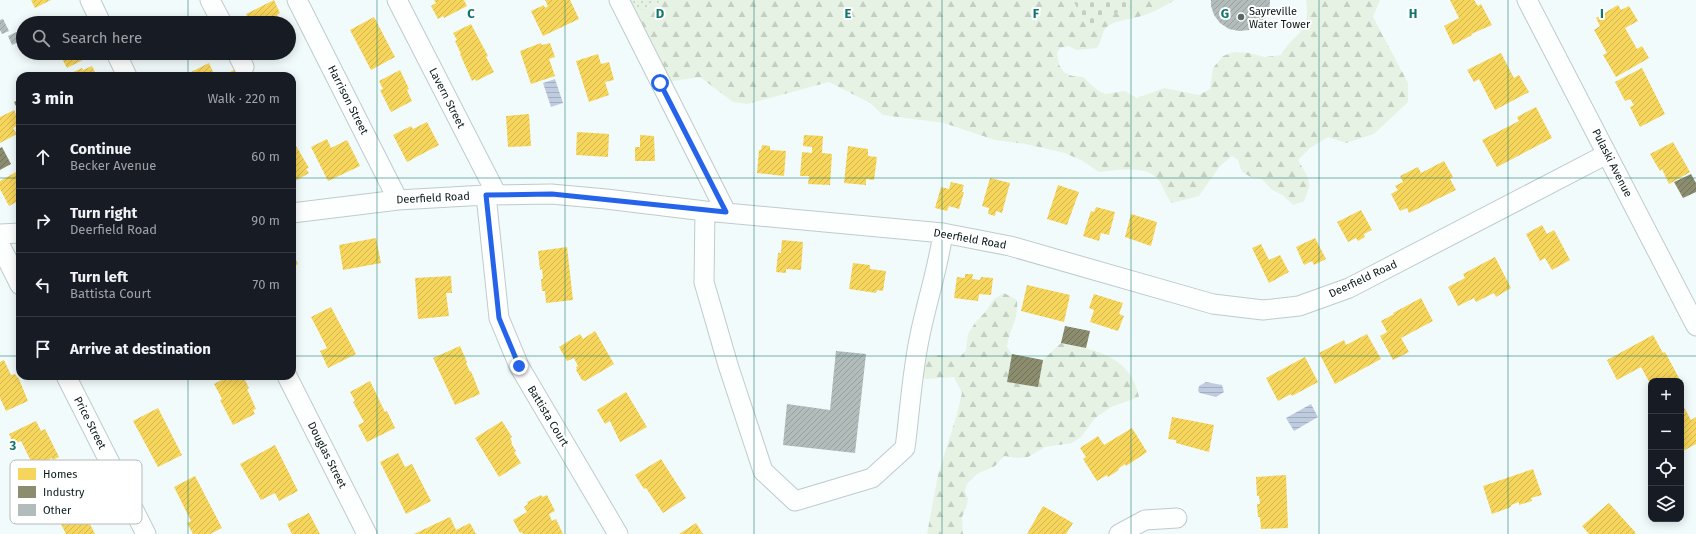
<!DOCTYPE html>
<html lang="en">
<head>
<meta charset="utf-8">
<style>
  :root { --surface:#171b24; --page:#20242c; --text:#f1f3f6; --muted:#9ea1a6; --line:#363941 }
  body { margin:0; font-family:"Fira Sans",sans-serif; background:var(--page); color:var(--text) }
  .controls { position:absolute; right:12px; bottom:12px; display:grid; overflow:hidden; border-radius:8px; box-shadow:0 2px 10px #0003 }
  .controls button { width:36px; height:36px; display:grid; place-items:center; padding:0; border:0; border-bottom:1px solid var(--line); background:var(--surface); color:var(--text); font:20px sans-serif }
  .stop { position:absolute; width:12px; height:12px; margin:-9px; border:3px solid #2563eb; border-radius:50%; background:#fff }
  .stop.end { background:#2563eb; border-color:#fff; box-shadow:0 1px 4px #0008 }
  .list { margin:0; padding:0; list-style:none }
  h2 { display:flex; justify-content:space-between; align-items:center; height:52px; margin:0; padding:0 16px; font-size:17px }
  h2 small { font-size:13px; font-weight:400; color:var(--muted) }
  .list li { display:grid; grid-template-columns:26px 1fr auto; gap:12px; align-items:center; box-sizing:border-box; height:64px; padding:0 16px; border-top:1px solid var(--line) }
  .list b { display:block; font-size:15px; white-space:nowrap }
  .list p { margin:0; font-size:13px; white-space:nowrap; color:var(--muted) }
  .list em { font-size:13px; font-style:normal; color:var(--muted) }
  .icon { flex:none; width:22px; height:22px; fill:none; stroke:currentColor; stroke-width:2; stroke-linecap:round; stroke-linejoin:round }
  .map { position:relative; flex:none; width:1696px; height:534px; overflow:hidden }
  .search { position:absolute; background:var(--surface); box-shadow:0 2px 10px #0003; left:16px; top:16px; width:280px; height:44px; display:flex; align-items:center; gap:10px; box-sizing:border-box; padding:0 14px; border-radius:22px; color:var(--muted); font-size:15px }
  .panel { position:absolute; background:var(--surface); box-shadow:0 2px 10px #0003; left:16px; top:72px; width:280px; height:308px; border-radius:12px }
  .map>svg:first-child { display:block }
  .grass { fill:url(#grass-dots) }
  .forest { fill:url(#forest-firs) }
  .cemetery { fill:url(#cemetery-stones) }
  .water { fill:url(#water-rules) }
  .homes { fill:url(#homes-hatch) }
  .industry { fill:url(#industry-hatch) }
  .building { fill:url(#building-hatch) }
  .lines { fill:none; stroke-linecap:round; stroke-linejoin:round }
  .minor-casing { stroke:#bfcbcb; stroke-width:21 }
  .minor { stroke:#fdfefe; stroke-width:19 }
  .route { stroke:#2563eb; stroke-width:5 }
  .grid { fill:none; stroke:#0f766e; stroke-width:1; stroke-opacity:0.55 }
  .poi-dot { fill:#5b6868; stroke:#fff; stroke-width:1.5 }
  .labels { text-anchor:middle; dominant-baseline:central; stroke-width:4; stroke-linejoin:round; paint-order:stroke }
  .poi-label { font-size:11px; fill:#091919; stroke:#fff; text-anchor:start }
  .street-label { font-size:11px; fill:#091919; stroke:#fff }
  .key { fill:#fff; stroke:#b5baba; stroke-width:1 }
  .key-label { font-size:11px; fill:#091919 }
  .grid-label { font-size:13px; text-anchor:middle; font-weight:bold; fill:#0f766e; stroke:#fff; stroke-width:4; stroke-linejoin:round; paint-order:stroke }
</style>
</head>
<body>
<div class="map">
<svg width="1696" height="534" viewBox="0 0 1696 534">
  <defs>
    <pattern id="grass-dots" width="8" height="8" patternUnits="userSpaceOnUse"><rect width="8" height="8" fill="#e6f2e4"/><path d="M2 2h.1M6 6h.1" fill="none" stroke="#c4cfc3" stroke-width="1.8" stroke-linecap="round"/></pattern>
    <pattern id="forest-firs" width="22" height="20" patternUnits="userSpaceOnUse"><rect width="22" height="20" fill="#e6f2e4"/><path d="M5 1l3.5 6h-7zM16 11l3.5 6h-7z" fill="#c4cfc3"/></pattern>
    <pattern id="cemetery-stones" width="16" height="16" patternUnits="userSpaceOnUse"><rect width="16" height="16" fill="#e6f2e4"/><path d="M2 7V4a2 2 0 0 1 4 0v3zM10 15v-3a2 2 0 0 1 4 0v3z" fill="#c4cfc3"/></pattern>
    <pattern id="water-rules" width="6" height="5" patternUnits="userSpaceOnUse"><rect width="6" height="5" fill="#bfcce0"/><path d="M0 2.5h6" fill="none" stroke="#a3afc0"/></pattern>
    <pattern id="homes-hatch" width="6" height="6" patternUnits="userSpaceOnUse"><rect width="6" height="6" fill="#f6d55c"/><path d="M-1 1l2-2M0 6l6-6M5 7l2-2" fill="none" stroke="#d2b64f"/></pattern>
    <pattern id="industry-hatch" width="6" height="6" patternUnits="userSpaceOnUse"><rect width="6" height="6" fill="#8c8c6e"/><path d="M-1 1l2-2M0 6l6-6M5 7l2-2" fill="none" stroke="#71725a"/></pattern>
    <pattern id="building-hatch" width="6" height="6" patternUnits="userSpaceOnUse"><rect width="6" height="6" fill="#b2bcba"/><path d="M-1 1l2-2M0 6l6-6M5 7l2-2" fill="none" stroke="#98a19f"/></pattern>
  </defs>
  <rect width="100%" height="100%" fill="#f2fbfb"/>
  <path class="grass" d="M619,0H665L627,16Z"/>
  <path class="forest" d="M665,0H1073L1087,28L1142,0H1175C1163,7 1152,13 1138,17C1128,20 1117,20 1108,26C1101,31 1102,41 1097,48L1077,50L1068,46L1060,48L1057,53L1059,65L1064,72L1072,76L1083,77L1097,90L1105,94L1125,91L1137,98L1164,88L1199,95L1210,89L1213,68L1223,56L1234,52L1249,53L1265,57L1281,55C1296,30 1311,35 1306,0H1380L1373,17L1408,83V102L1374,134L1346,143L1328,137L1310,148L1298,160C1309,179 1313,181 1304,201L1293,205L1284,196L1271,189L1262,179L1251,177L1242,172L1238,160L1232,156L1220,166L1199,196L1172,203C1165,195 1165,190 1160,182C1150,164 1116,170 1099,172L1083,161L1065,153L1026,144L995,140L944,123L883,115L870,103L829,82L747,104L733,102L700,77L660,83L627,16Z
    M1004,293L1017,300C1019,321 1009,328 1007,347L1012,354L1007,382L1038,386L1043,360L1061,343C1096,350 1131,356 1139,397L1111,407L1095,418L1081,437L1072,443L1045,447L1028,457L1018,458L1004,456L995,466L977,474L967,484L965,491L968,499L966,508L962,517L963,534H927L938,475L957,414L962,393L954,377L926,379L919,375L921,365L927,356L937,355L960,357L966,350L968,334L975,323L987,310L994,299Z"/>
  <path class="cemetery" d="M1073,0H1142L1087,28Z"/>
  <path class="water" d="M555,79L563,103L551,107L543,83Z
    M1206,382L1222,385L1224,392L1216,397L1200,393L1198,391L1199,386Z
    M1311,404L1318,417L1294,431L1286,418Z"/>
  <path class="homes" d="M31,0H51L35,8Z
    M274,0L280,13L277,15L282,23H251L246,14Z
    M434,0H464L467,6L444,18L443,16L438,19L431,6L436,3Z
    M545,0H570L579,19L543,36L531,11L544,5L545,8L548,6Z
    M1450,0H1474L1478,6L1481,4L1492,25L1471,34L1472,35L1453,45L1444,26L1459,18Z
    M1618,5L1621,10L1629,6L1638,21L1625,28L1637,49L1642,46L1649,58L1616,77L1603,55L1607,53L1594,30L1600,26L1596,18Z
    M374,17L395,57L371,70L350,30Z
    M471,24L488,56L486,57L494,72L476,81L475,79L472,81L460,54H461L455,41L457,40L453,33Z
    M541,43L542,45L550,43L555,57L549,59L555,76L531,84L520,51Z
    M59,53H85L87,58L67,68Z
    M1501,53L1514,78L1519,75L1529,92L1495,110L1479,79L1474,82L1467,70Z
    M598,54L601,64L609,62L614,80L605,82L609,95L589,102L576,61Z
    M209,63L215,76H188L187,74Z
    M92,66L97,76H72L71,73L82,68L83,70Z
    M237,68L241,76H223Z
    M1642,68L1665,114L1640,127L1630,107L1634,105L1630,99L1625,101L1615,82Z
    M400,70L409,89L407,90L412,101L391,112L380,90L383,89L379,81Z
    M1536,107L1552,138L1497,167L1482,140L1519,121L1517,117Z
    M14,110L20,123V124L13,128L17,134L0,143V117Z
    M529,114L531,146L508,147L506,116Z
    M427,122L439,145L407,162L393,135L411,126L413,129Z
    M577,132L609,134L608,157L576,155Z
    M640,135L654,136L655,161H635V147H640Z
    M804,135L823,136L822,153L832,154L830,185L808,184L809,176H800L802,152L812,153V147L803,146Z
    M327,139L331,148L347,140L360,166L328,181L311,147Z
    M1673,142L1690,172L1669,184L1662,169L1660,171L1650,154Z
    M295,144L309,168L306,169L309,173L295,181L292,177V145Z
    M762,145L770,146V150L786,151L784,176L757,173L759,150H761Z
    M848,146L868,149V156L877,157L874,180L866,179V185L844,183Z
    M1444,161L1453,177L1450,179L1456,190L1409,213L1407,208L1400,211L1391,194L1398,190L1395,186L1403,182L1400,176L1418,167L1421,173Z
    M16,172L20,181V200L9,206L0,189V181Z
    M990,178L1010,183L1002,213L996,211L995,216L988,214L989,208L982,206Z
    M951,182L964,185L962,192H964L959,209L949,206L947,211L935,208L941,187L949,189Z
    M1058,185L1079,192L1067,225L1047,219Z
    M1096,207L1115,212L1109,235L1101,233L1099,241L1083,236L1091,211L1094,212Z
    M1361,210L1372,230L1364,234L1365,237L1358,241L1356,238L1348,242L1337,222Z
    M1131,214L1157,222L1151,246L1125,237Z
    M1542,225L1547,234L1554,230L1570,260L1552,270L1545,258L1540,261L1526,234Z
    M376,238L381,263L343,270L339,245Z
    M1315,238L1326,259L1314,265L1312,261L1304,265L1296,247Z
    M782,240L803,242L801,270L786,269V273L776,272L778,253H781Z
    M1261,244L1269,260L1280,255L1289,272L1269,283L1252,248Z
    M567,247L573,300L546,303L545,291H542L541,279H543L542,269L540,270L538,251Z
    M292,252L298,264L292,267Z
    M1495,257L1511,288L1496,297L1494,293L1476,302L1474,298L1458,306L1448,287L1465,278L1463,274Z
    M853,263L870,265V269L886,271L883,291L877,290L876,293L849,289Z
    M965,274H973L972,279L980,280L981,277L993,278L991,295L979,294L978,301L954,298L957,277L965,278Z
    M451,276L452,293H446L449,316L418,319L415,278Z
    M1027,285L1070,295L1064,322L1021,311Z
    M1094,294L1123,303L1119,314L1124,316L1118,331L1090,322L1094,310L1089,308Z
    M1421,298L1433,321L1401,338L1409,352L1393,360L1380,336L1387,332L1381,321L1394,314L1393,313Z
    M331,307L356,354L328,368L320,351L327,348L311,317Z
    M595,331L614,364L585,381L582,380L576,370L577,369L576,367L578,366L574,358L567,361L559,347L580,334L583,339Z
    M1367,334L1381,359L1335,384L1319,353L1344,340L1346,345Z
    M1653,335L1663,353L1665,352L1680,380L1677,381H1651V385L1641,367L1617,380L1607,360Z
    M460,346L467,362L466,363L470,372L471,371L480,394L455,405L433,358Z
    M1305,357L1318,382L1292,396L1291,394L1278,401L1266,378Z
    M4,360L11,375L15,374L19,379L28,401L6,411L0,398V362Z
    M229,376H243L249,388L247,389L256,409L253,410L255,414L233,425L220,400L222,399L214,384Z
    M370,381L385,412L387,411L395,428L367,442L358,425L364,422L353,402L355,401L350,392Z
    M626,392L647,427L620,442L610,421L605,424L597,410Z
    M1681,402L1691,420L1696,417V444L1681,452Z
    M158,408L182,455L158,467L133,421Z
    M1172,417L1214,425L1209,452L1176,443V440L1168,439Z
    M36,421L41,431L45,429L59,457L53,460L52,458L34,467L21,441L14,444L9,434Z
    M502,421L512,437L510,438L512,442L511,443L516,451L514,452L521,463L499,477L475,438Z
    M1132,428L1147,452L1126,466L1125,464L1118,469L1119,470L1108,477L1107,475L1097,481L1083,459L1086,457L1080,448L1098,436L1104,445Z
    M275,445L298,491L279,501L275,493L261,500L240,464Z
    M398,453L405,467L412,464L431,501L406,514L380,462Z
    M661,459L686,498L663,513L646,488L644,489L635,475Z
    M1533,469L1542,495L1531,498L1532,501L1519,505V502L1511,505V507L1492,514L1483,486Z
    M1286,475L1288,528L1261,529L1260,517H1258L1257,504H1260L1259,496H1257L1256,477Z
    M195,476L222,528L210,534H193L187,523L191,521L174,487Z
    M75,491L86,513L85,514L95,534H66L50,503Z
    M541,495L542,497L547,495L555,511L549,514L552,521L556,519L563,534H523L522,532L520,533L513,520L527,512L524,507L528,504L527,502Z
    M1609,503L1636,533L1634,534H1589L1582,526Z
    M1043,506L1073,523L1066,534H1027Z
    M309,513L320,534H292L287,524Z
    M450,517L456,530L470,523L476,534H414Z
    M696,523L703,534H679Z"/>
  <path class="industry" d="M20,99V114L14,102Z
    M2,147L11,164L0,170V148Z
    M1691,174L1696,183V192L1683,198L1674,182Z
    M1065,326L1090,331L1086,348L1061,343Z
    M1012,354L1043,360L1038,387L1007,382Z"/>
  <path class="building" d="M1211,0H1270V2L1269,11L1264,19L1258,26L1249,30L1239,31L1229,29L1220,23L1214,15L1211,6Z
    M153,17L156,23H144V22Z
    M3,19L9,31L2,34L0,30V20Z
    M23,29V40L12,45L8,36Z
    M836,351L866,354L855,453L783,445L787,404L830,410Z"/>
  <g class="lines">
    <defs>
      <path id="minor" d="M90,0L101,23
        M210,0L222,23
        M297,0L398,200
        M397,0L497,195
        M619,0L726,212
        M1527,0L1696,326
        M116,53L127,76
        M237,53L244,67
        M486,195L499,318L519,366L618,534
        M705,211L704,282L728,365L763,471L795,501L872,478L905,448C910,410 912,372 920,335C927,301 938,268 943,233
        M292,213L398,200L486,195L551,194L606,199L705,211L943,233L1010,246L1213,304L1263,310L1299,306L1349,288L1607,154
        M0,234L20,233
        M0,245L20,285
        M66,376L146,534
        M287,376L367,534
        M1119,534L1145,520L1177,518"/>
    </defs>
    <use href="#minor" class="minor-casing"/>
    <use href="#minor" class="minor"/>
  </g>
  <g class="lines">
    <path class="route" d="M519,366L499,318L486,195L552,194L726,212L660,83"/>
  </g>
  <path class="grid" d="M188,0V23M377,0V534M565,0V534M754,0V534M942,0V534M1131,0V534M1319,0V534M1508,0V534M188,53V76M0,178H20M292,178H1696M0,356H20M292,356H1696M188,376V534"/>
  <circle class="poi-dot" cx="1241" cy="17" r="4"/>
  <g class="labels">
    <g class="poi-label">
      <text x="1249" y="11">Sayreville<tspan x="1249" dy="13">Water Tower</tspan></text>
    </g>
    <g class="street-label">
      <text transform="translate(447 98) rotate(63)">Lavern Street</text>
      <text transform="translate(348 100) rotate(63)">Harrison Street</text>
      <text transform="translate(1612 163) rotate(63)">Pulaski Avenue</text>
      <text transform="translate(433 198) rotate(-3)">Deerfield Road</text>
      <text transform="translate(970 239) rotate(10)">Deerfield Road</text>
      <text transform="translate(1363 279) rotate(-25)">Deerfield Road</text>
      <text transform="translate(548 416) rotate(59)">Battista Court</text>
      <text transform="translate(90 423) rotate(63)">Price Street</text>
      <text transform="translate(327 455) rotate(63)">Douglas Street</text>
    </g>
  </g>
  <rect x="10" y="460" width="132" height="64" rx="6" class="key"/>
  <rect x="18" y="468" width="18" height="12" fill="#f6d55c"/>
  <rect x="18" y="486" width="18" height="12" fill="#8c8c6e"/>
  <rect x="18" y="504" width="18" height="12" fill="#b2bcba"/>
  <g class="key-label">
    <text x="43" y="478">Homes</text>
    <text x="43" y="496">Industry</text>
    <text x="43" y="514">Other</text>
  </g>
  <g class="grid-label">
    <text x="471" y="18">C</text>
    <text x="660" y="18">D</text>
    <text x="848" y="18">E</text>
    <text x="1036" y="18">F</text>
    <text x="1225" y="18">G</text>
    <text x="1413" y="18">H</text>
    <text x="1602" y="18">I</text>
    <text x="13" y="450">3</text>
  </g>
</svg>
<div class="controls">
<button>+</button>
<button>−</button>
<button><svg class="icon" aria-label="locate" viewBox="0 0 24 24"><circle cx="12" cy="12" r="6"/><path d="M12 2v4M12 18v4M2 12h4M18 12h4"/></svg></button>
<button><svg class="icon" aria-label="layers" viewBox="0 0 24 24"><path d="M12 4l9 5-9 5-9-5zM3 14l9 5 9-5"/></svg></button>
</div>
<div class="stop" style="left:660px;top:83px"></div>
<div class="stop end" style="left:519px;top:366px"></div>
<div class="search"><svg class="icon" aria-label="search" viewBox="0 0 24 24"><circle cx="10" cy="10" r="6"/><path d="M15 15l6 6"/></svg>Search here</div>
<section class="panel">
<h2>3 min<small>Walk · 220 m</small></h2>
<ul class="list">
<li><svg class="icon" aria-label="ahead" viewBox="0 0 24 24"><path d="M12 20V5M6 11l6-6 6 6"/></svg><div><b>Continue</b><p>Becker Avenue</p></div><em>60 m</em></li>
<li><svg class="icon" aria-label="right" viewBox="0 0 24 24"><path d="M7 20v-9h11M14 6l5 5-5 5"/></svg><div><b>Turn right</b><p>Deerfield Road</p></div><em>90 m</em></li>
<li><svg class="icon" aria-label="left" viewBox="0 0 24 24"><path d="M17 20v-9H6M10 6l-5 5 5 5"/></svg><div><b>Turn left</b><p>Battista Court</p></div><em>70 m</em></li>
<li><svg class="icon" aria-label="arrive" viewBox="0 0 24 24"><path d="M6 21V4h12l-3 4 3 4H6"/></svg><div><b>Arrive at destination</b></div></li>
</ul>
</section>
</div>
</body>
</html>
